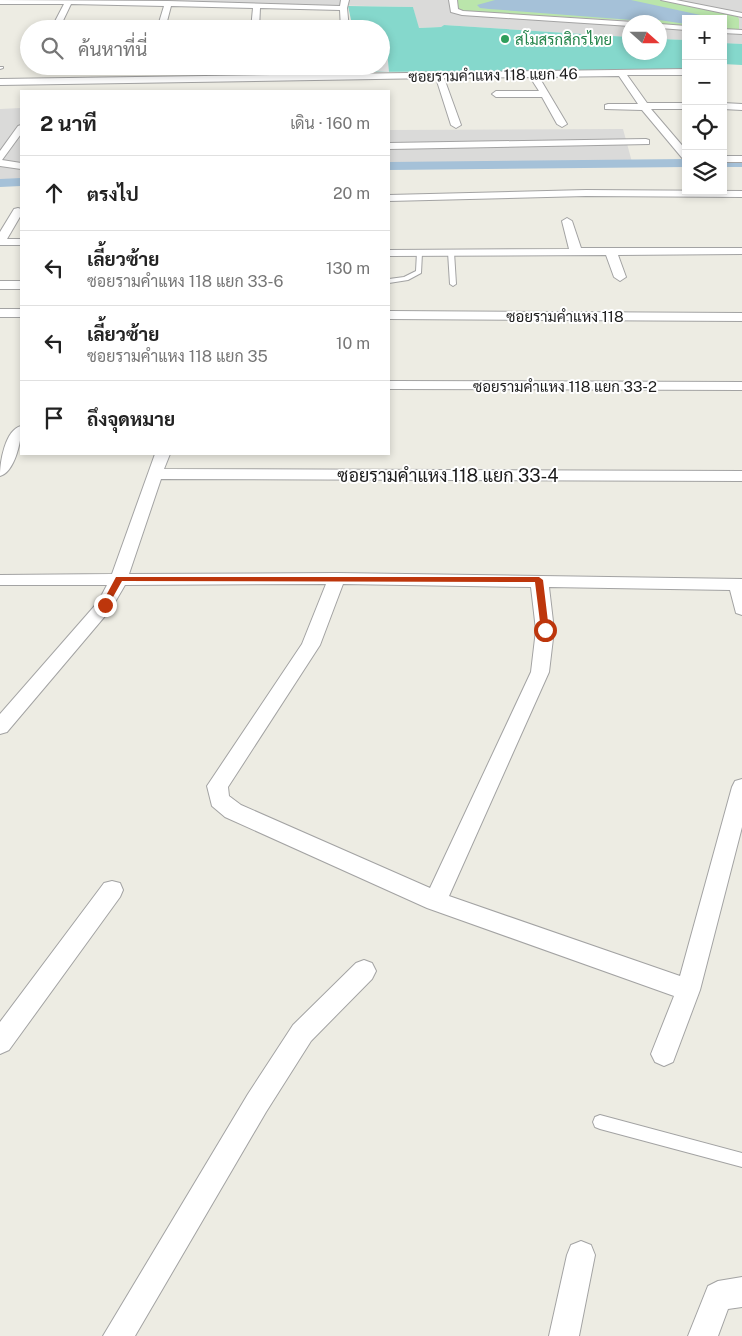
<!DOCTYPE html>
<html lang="th">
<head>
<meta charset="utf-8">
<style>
  :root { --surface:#fff; --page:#f6f6f6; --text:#222; --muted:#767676; --line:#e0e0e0 }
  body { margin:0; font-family:"Public Sans",Sarabun,sans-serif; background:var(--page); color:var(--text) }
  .controls { position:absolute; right:15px; top:15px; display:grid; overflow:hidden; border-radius:0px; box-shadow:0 2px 8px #0003 }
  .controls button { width:45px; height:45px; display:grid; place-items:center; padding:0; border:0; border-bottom:1px solid var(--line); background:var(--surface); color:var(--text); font:25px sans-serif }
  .compass { position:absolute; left:622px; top:15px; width:45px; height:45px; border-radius:50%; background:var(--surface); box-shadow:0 2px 8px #0003; rotate:111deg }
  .stop { position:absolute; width:15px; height:15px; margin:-11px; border:4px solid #bd360c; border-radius:50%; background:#fff }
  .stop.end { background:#bd360c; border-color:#fff; box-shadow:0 1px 5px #0008 }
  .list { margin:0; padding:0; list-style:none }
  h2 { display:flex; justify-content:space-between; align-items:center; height:65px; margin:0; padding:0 20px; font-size:21px }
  h2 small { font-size:16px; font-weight:400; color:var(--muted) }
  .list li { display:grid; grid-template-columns:32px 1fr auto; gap:15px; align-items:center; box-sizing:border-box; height:75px; padding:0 20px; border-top:1px solid var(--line) }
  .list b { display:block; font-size:19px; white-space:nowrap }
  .list p { margin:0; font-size:16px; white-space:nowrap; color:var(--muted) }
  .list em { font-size:16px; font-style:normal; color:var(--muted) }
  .icon { flex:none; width:28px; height:28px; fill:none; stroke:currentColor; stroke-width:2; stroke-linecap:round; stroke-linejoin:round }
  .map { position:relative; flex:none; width:742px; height:1336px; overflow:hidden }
  .search { position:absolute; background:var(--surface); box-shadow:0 2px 8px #0003; left:20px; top:20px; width:370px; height:55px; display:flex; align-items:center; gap:12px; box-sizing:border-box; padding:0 18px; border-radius:28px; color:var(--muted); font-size:19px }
  .panel { position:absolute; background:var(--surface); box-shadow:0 2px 8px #0003; left:20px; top:90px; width:370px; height:365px; border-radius:0px }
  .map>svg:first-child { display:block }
  .residential { fill:#dadad9 }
  .grass { fill:#bae5ab }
  .pitch { fill:#85d8cc }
  .parking { fill:#e4e4e4 }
  .water { fill:#a5c1d8 }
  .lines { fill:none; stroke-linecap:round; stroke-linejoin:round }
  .canal { fill:#a5c1d8; fill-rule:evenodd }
  .service-casing { stroke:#a3a3a3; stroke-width:2 }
  .minor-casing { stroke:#a3a3a3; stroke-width:2 }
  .service { fill:#fff; fill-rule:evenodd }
  .minor { fill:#fff; fill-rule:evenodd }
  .route { fill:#bd360c }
  .leisure-dot { fill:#2e9e5b; stroke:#fff; stroke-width:2 }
  .labels { text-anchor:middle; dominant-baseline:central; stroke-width:4; stroke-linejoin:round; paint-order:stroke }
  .far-leisure-label { font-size:15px; fill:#27864d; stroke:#fff; text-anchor:start }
  .far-street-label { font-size:15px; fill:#1c1c1c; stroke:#fff }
  .street-label { font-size:18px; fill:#1c1c1c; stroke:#fff }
</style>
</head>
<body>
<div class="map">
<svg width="742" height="1336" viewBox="0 0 742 1336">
  <rect width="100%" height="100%" fill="#edece3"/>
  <path class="residential" d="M104,0H742V44L723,43V19H686V40L660,39V22H630L629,37L444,25L441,27L418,28L413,7Z
    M21,108V185L0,186V109Z
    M623,129L632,162L389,166V130Z"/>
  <path class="grass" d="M458,0H660L737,16L739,19V29L723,30V19H686V27L660,25V22L460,11L456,4Z"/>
  <path class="pitch" d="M348,6L413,7L419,28L441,27L444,25L629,37L630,52H660V39L686,40V70L361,72L360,66H381V29H353Z
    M723,43L742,44V65L723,64Z"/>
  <path class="parking" d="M381,40H386L389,72L364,71L363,66H381Z"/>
  <path class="water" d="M495,0H631L719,19H686V24L659,20L645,21L489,9L480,8L477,5Z"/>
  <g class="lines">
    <path class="canal" d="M686,159V167L389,170V162Z
      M723,159H742V167H723Z
      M21,178V186L0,187V179Z"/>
    <defs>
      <path id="service" d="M0,67H3V68L0,69Z
        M451,250L454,252L456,284L453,286L450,284L448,252Z
        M417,252L422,253L421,273L408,280L389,283V279L404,277L416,271Z
        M600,1115L742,1153V1167L600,1129L595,1127L593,1122L595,1117Z"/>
      <path id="minor" d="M0,0L168,1L340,6L341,0H349L347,8L349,29H341L340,10L260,8L259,29H251L253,8L171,6L165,29H157L164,6L71,4L59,29H51L64,4H0Z
        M449,0H457L458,9L463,11L633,22H630V26L462,15L451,12Z
        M661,0H676L742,13V17Z
        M660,24L686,26V30L660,28Z
        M723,29L742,30V34L723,33Z
        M686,69V75H627L647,103H686V109H651L686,150V160L683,159L642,110L605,109V105L608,104H638L619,76L539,77L567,124L562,127L557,124L542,97H496L492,94L496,91H539L530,77L444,78L461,125L456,128L451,125L436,78L0,85V79Z
        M723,103L742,104V110L723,109Z
        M21,125V134L2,160L21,163V169L0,166V151L18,126Z
        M646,139L649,140V144L389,149V143Z
        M723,156H742V162H723Z
        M586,190L742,191V197L586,196L389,201V195Z
        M18,208L21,209V215L7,239H21V245H0V232L14,209Z
        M567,218L572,221L581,248H742V254L618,255L626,277L620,281L614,277L606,255L389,256V250L569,249L562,221Z
        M0,281H21V289H0Z
        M0,309H21V317H0Z
        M389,311L742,313V321L389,319Z
        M389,381L742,382V390L389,389Z
        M21,426C22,439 15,472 0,476C0,462 5,430 21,426Z
        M155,454H170L164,469L742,471V481L161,479L129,574L337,573L742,579V615L736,613L730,590L549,587L554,630L549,672L449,896L680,976L732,787L735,781L742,779V827L700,990L673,1062L664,1066L655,1062L651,1054L674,996L427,908L225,817L212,806L207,786L302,644L326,584L125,585L111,609L7,732L0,734V714L98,602L107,585H0V575L112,574ZM343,584L531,587L536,630L531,672L430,888L241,805L229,796L228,787L320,645Z
        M112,881L120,883L123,890L120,897L9,1050L0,1054V1022L104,883Z
        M364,960L372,963L376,971L372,979L311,1041L266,1112L135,1336H103L248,1094L293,1025L356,963Z
        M581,1241L591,1245L595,1255L579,1336H549L567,1255L571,1245Z
        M742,1277V1307L728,1309L718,1336H688L708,1286L718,1281Z"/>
    </defs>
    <use href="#service" class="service-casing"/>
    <use href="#minor" class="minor-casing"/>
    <use href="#service" class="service"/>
    <use href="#minor" class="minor"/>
  </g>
  <path class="route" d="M116,577H539L543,580L549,630L545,633L541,630L535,582L122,581L108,606H102L101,605Z"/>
  <circle class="leisure-dot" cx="505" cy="39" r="5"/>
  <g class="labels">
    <g class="far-leisure-label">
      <text x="515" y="39">สโมสรกสิกรไทย</text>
    </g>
    <g class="far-street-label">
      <text transform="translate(493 75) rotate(-1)">ซอยรามคำแหง 118 แยก 46</text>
      <text x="565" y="316">ซอยรามคำแหง 118</text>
      <text x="565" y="386">ซอยรามคำแหง 118 แยก 33-2</text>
    </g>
    <g class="street-label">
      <text x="448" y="475">ซอยรามคำแหง 118 แยก 33-4</text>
    </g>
  </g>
</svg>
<div class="controls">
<button>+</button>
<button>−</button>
<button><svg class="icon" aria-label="locate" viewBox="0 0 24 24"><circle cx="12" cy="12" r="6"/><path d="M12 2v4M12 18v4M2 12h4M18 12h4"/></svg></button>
<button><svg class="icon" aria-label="layers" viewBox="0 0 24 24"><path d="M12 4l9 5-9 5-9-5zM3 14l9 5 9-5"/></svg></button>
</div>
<svg class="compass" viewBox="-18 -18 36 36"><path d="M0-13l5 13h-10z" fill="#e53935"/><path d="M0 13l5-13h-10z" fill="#767676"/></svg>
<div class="stop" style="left:545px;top:630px"></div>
<div class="stop end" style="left:105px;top:605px"></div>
<div class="search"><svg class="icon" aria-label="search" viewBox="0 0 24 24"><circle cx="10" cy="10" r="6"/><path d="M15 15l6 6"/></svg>ค้นหาที่นี่</div>
<section class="panel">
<h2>2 นาที<small>เดิน · 160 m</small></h2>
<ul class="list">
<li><svg class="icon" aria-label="ahead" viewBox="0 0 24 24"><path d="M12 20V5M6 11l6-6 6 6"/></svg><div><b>ตรงไป</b></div><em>20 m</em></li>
<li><svg class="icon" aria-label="left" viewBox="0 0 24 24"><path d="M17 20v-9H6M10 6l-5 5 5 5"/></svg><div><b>เลี้ยวซ้าย</b><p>ซอยรามคำแหง 118 แยก 33-6</p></div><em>130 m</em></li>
<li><svg class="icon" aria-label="left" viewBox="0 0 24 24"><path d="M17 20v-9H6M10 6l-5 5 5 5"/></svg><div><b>เลี้ยวซ้าย</b><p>ซอยรามคำแหง 118 แยก 35</p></div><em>10 m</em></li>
<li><svg class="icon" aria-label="arrive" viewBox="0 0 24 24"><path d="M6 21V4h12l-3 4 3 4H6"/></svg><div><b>ถึงจุดหมาย</b></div></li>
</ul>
</section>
</div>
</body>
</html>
